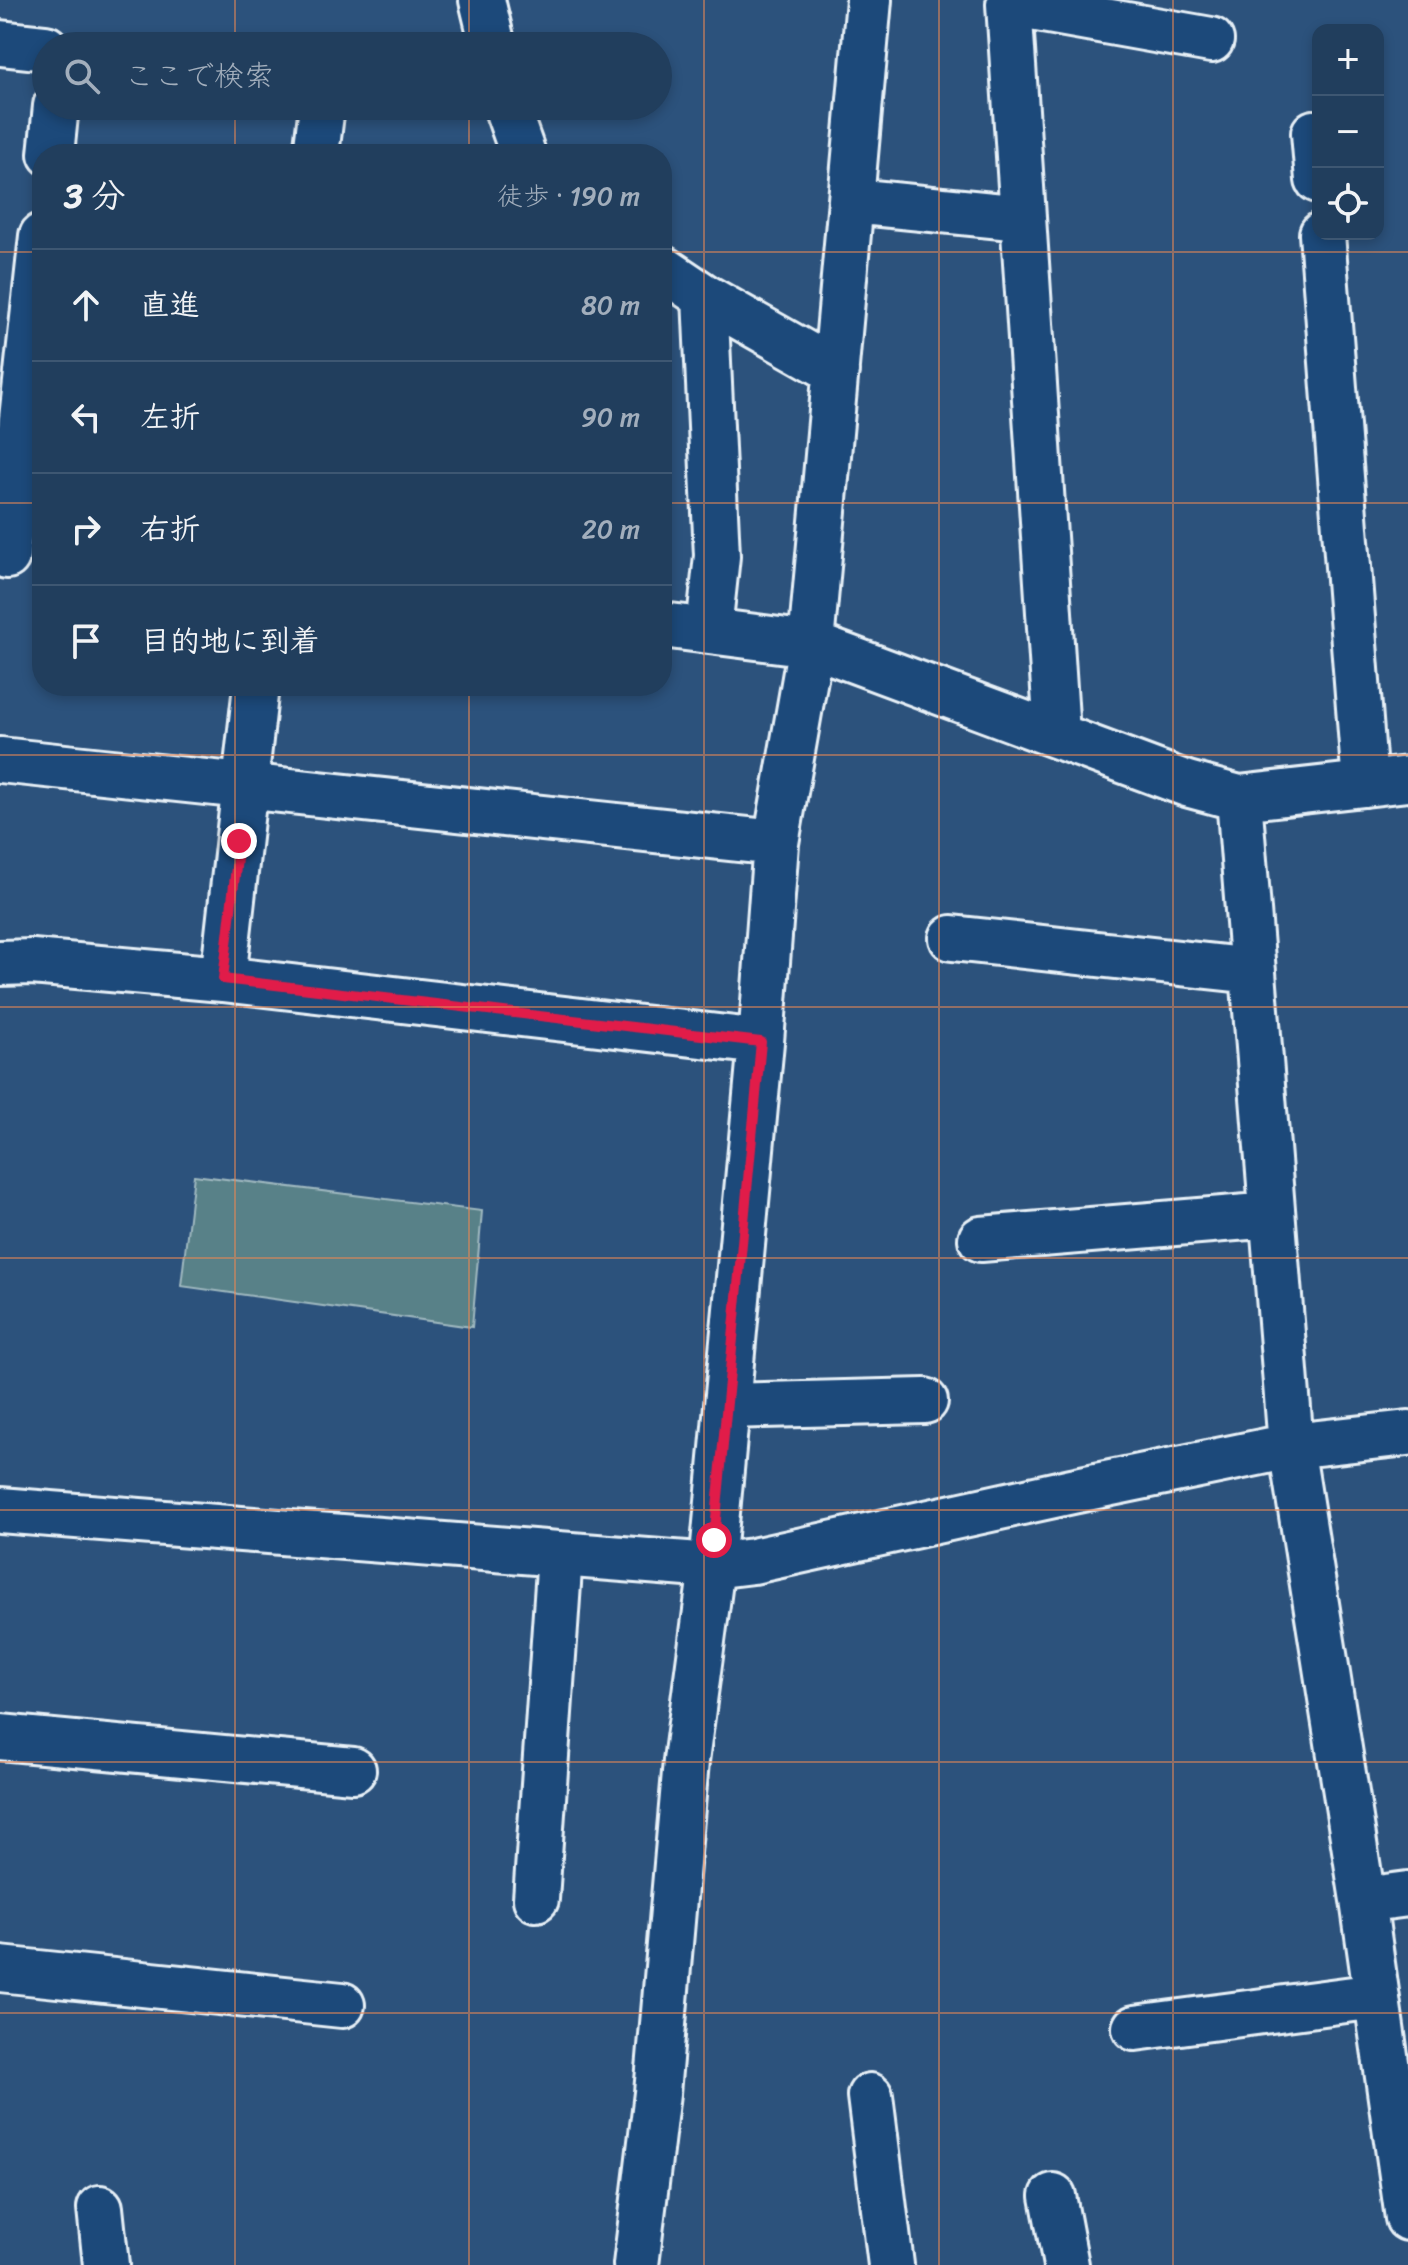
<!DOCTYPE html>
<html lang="ja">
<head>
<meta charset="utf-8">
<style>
  :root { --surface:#213e5d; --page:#2d4966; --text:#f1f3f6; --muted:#a2aebc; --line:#3e5772 }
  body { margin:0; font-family:Sriracha,"Klee One",sans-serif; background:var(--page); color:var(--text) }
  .controls { position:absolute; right:24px; top:24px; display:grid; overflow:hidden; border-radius:16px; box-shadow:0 4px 12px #0003 }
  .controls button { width:72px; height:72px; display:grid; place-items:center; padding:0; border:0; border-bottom:2px solid var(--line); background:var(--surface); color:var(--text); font:40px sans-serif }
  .stop { position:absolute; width:24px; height:24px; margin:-18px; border:6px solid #e11d48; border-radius:50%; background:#fff }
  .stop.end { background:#e11d48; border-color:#fff; box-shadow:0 2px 8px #0008 }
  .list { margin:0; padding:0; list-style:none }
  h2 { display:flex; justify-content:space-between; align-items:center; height:104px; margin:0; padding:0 32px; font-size:34px }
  h2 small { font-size:26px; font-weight:400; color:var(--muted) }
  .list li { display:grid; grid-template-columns:52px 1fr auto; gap:24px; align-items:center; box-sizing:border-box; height:112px; padding:0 32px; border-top:2px solid var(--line) }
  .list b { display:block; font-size:30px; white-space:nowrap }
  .list em { font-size:26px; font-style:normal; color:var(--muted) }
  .icon { flex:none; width:44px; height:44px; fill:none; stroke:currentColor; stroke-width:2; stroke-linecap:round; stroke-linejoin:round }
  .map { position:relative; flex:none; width:1408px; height:2265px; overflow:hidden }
  .search { position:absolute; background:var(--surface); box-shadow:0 4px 12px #0003; left:32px; top:32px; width:640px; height:88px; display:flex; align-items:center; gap:20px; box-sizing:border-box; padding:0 28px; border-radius:44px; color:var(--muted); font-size:30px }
  .panel { position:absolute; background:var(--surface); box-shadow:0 4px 12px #0003; left:32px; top:144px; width:640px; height:552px; border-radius:32px }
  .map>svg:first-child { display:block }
  .green { fill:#598188; stroke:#a0b9c0; stroke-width:2 }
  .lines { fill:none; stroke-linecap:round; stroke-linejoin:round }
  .minor-casing { stroke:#e8f1f8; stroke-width:50 }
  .minor { stroke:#1f4a7a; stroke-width:44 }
  .route { stroke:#e11d48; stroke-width:10 }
  .grid { fill:none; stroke:#e88753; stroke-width:2; stroke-opacity:0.55 }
</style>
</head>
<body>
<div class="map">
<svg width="1408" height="2265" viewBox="0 0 1408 2265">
  <rect width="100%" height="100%" fill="#2c527c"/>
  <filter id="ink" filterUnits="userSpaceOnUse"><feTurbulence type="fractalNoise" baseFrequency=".0125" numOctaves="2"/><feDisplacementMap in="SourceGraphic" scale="16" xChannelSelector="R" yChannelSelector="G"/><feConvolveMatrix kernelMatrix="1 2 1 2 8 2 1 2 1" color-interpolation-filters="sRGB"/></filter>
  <g filter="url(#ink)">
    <path class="green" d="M194,1175L482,1211L472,1327L181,1286Z"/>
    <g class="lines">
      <defs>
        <path id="minor" d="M482,0L493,46
          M0,43L46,48
          M506,106L523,154
          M1314,133L1318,180
          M51,154L56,106
          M316,154L322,106
          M852,201L1022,218
          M1322,234L1365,784
          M662,268L705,297L836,371
          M705,297L717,556L709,629
          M7,556L42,236
          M662,625L811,644L1187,784L1239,798L1408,779
          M1057,734L1009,4L1211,40
          M0,760L776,843
          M1239,798L1291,1446L1363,1900L1408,2218
          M952,938L1253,971
          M0,963L32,962L223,979L761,1042
          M223,979L256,686
          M981,1239L1272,1215
          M727,1406L925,1401
          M0,1510L712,1566L753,1561L1072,1491L1291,1446L1408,1433
          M0,1737L353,1770
          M536,1899L560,1555
          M1363,1900L1408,1894
          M0,1969L342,2005
          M1135,2028L1376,1996
          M870,2096L891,2265
          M1053,2196L1066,2265
          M100,2208L106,2265
          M636,2265L657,2093L686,1761L712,1566L761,1042L776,843L811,644L869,0"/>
      </defs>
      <use href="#minor" class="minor-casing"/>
      <use href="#minor" class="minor"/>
    </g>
  </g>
  <g class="lines" filter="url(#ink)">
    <path class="route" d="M239,841L223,979L761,1042L714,1540"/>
  </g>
  <path class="grid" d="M235,0V46M469,0V46M704,0V2265M939,0V2265M1173,0V2265M235,106V154M469,106V154M0,252H42M662,252H1408M0,503H42M662,503H1408M235,686V2265M469,686V2265M0,755H1408M0,1007H1408M0,1258H1408M0,1510H1408M0,1762H1408M0,2013H1408"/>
</svg>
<div class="controls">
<button>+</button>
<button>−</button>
<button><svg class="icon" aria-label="locate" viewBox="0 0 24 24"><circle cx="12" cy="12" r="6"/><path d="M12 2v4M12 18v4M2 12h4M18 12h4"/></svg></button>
</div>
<div class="stop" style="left:714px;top:1540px"></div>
<div class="stop end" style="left:239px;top:841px"></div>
<div class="search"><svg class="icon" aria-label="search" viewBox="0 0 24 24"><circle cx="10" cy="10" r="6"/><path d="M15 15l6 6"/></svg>ここで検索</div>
<section class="panel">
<h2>3 分<small>徒歩 · 190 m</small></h2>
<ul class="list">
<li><svg class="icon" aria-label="ahead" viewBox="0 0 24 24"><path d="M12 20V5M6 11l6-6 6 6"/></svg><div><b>直進</b></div><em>80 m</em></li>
<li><svg class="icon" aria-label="left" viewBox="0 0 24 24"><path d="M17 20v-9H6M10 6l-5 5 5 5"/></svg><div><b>左折</b></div><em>90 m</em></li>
<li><svg class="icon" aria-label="right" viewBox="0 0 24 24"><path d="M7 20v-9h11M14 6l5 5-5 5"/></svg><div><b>右折</b></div><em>20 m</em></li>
<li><svg class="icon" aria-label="arrive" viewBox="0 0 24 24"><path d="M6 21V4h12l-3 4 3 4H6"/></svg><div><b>目的地に到着</b></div></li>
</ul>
</section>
</div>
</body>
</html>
